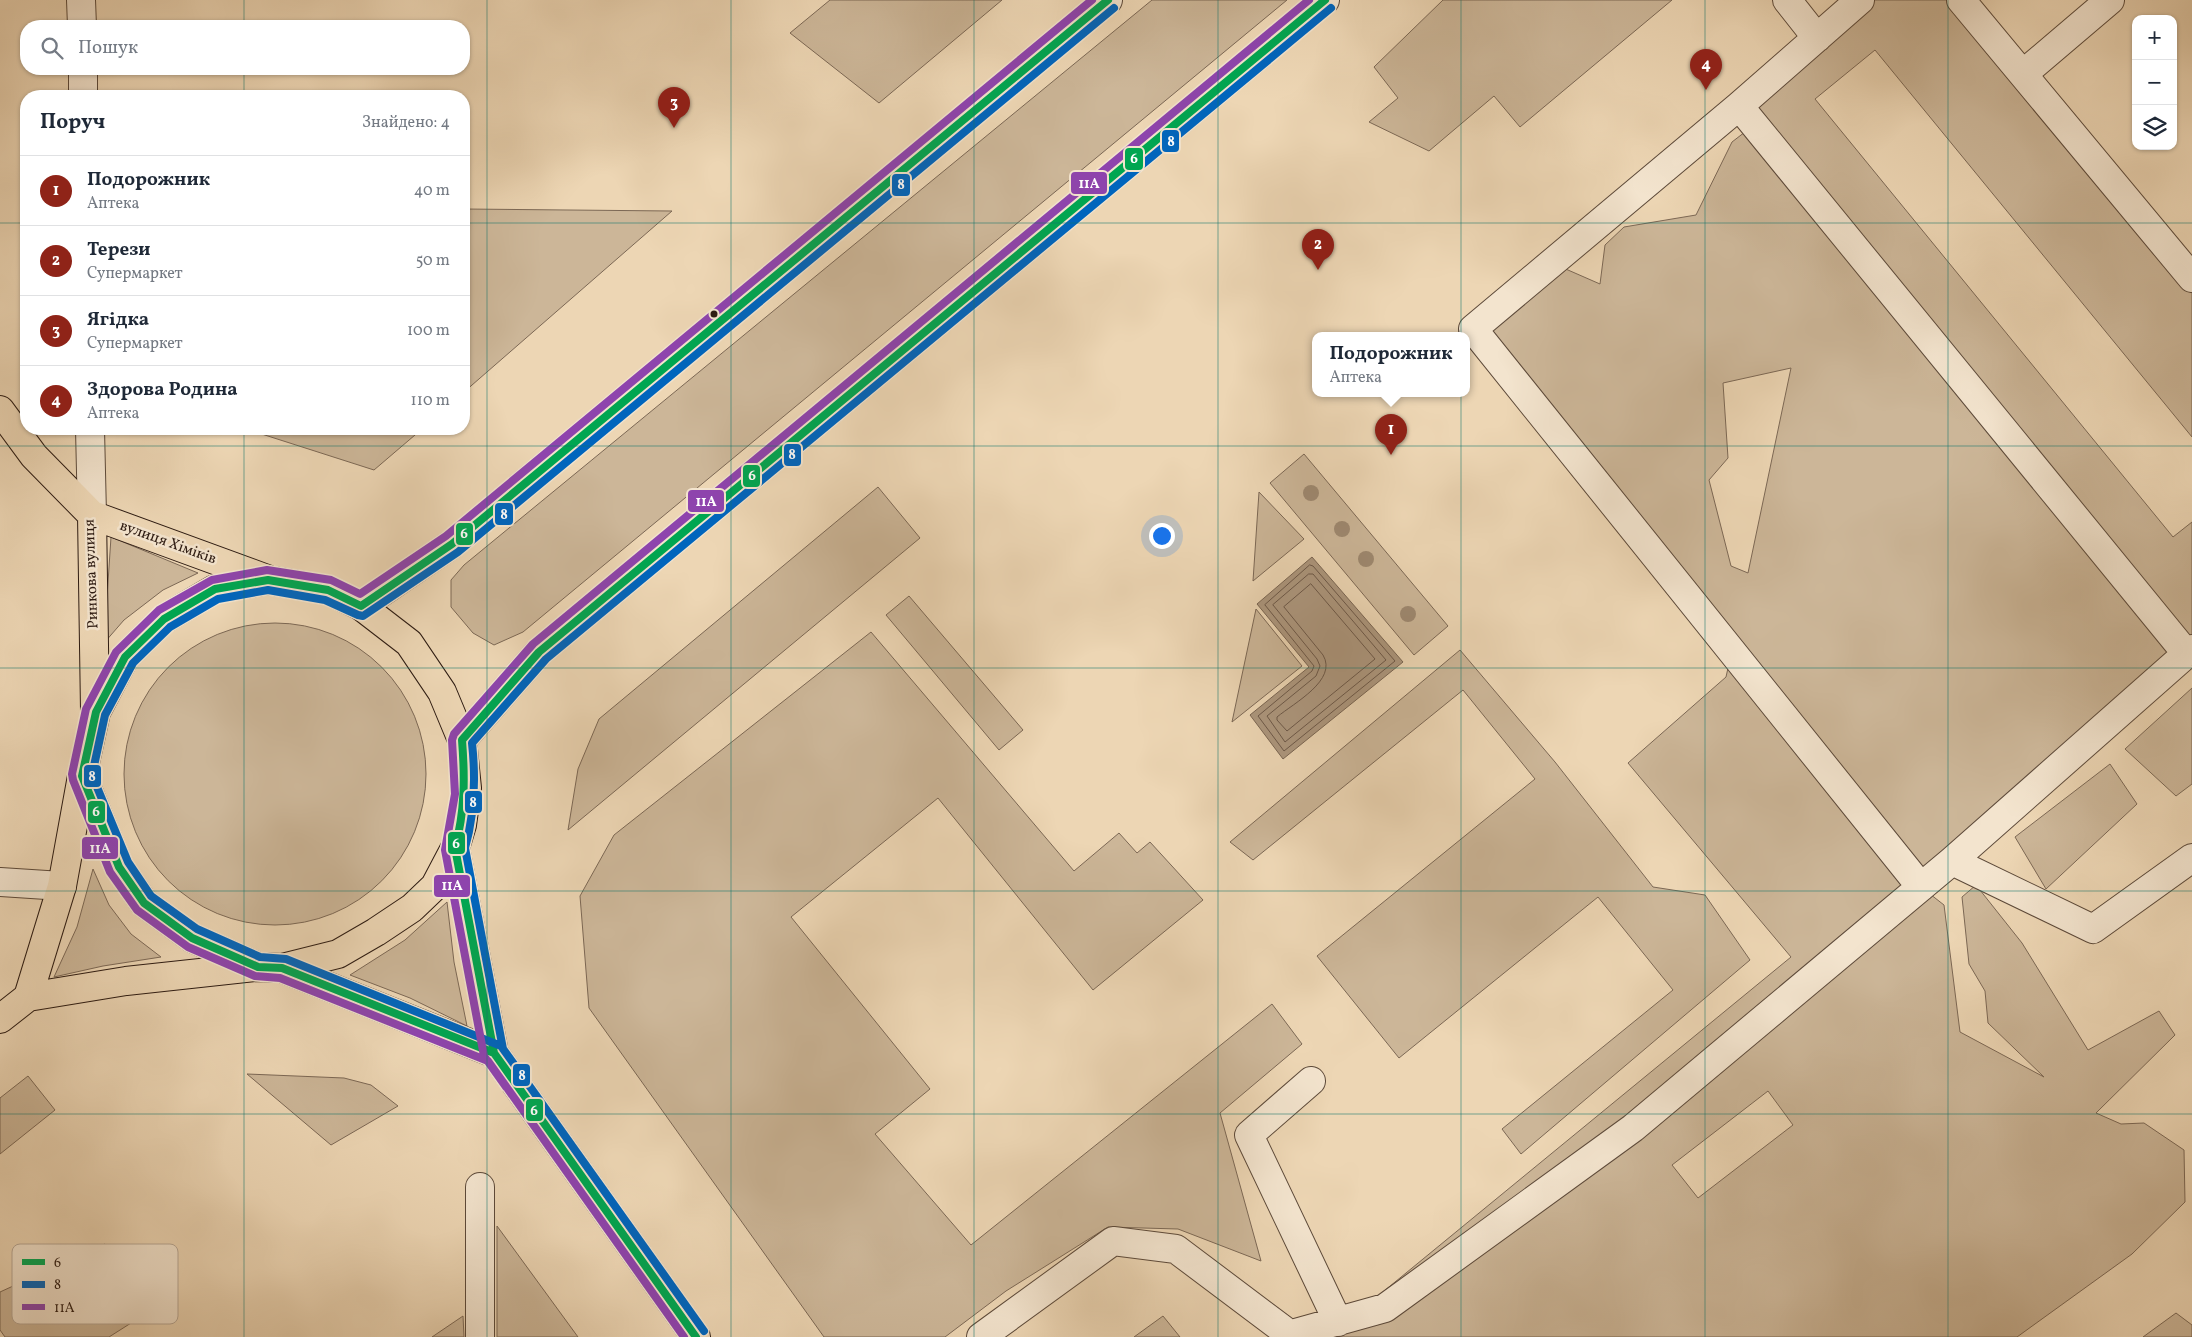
<!DOCTYPE html>
<html lang="uk">
<head>
<meta charset="utf-8">
<style>
  :root { --surface:#fff; --page:#f2f2f3; --text:#1f2937; --muted:#747a83; --line:#e0e1e3; --accent:#8f2418 }
  body { margin:0; font-family:Vollkorn,serif; background:var(--page); color:var(--text) }
  .controls { position:absolute; right:15px; top:15px; display:grid; overflow:hidden; border-radius:10px; box-shadow:0 1px 4px #0004 }
  .controls button { width:45px; height:45px; display:grid; place-items:center; padding:0; border:0; border-bottom:1px solid var(--line); background:var(--surface); color:var(--text); font:25px sans-serif }
  .you { position:absolute; left:1161px; top:535px; width:18px; height:18px; margin:-12px; border:4px solid #fff; border-radius:50%; background:#1a73e8; box-shadow:0 0 0 8px #1a73e833 }
  .badge { display:grid; place-items:center; width:32px; height:32px; border-radius:50%; background:var(--accent); color:#fff; font-size:16px; font-weight:700 }
  .pin { position:absolute; translate:-50% -41px; filter:drop-shadow(0 1px 2px #0008) }
  .pin::after { content:''; position:absolute; top:26px; width:18px; height:15px; background:inherit; clip-path:polygon(0 0,100% 0,50% 100%) }
  .popup { position:absolute; left:1312px; top:332px; width:158px; height:65px; box-sizing:border-box; display:grid; place-content:center; border-radius:10px; background:var(--surface); filter:drop-shadow(0 1px 4px #0005); font-size:16px; white-space:nowrap; color:var(--muted) }
  .popup b { font-size:19px; color:var(--text) }
  .popup::after { content:''; position:absolute; left:50%; top:100%; margin-left:-10px; border:10px solid transparent; border-top-color:var(--surface) }
  .list { margin:0; padding:0; list-style:none }
  h2 { display:flex; justify-content:space-between; align-items:center; height:65px; margin:0; padding:0 20px; font-size:21px }
  h2 small { font-size:16px; font-weight:400; color:var(--muted) }
  .list li { display:grid; grid-template-columns:32px 1fr auto; gap:15px; align-items:center; box-sizing:border-box; height:70px; padding:0 20px; border-top:1px solid var(--line) }
  .list b { display:block; font-size:19px; white-space:nowrap }
  .list p { margin:0; font-size:16px; white-space:nowrap; color:var(--muted) }
  .list em { font-size:16px; font-style:normal; color:var(--muted) }
  .icon { flex:none; width:28px; height:28px; fill:none; stroke:currentColor; stroke-width:2; stroke-linecap:round; stroke-linejoin:round }
  .map { position:relative; flex:none; width:2192px; height:1337px; overflow:hidden }
  .search { position:absolute; background:var(--surface); box-shadow:0 1px 4px #0004; left:20px; top:20px; width:450px; height:55px; display:flex; align-items:center; gap:12px; box-sizing:border-box; padding:0 18px; border-radius:20px; color:var(--muted); font-size:19px }
  .panel { position:absolute; background:var(--surface); box-shadow:0 1px 4px #0004; left:20px; top:90px; width:450px; height:345px; border-radius:20px }
  .map>svg:first-child { display:block }
  .green { fill:#ccb698; stroke:#7c6855; fill-rule:evenodd }
  .water { fill:#ac967d; stroke:#796552 }
  .lines { fill:none; stroke-linecap:round; stroke-linejoin:round }
  .shore { stroke:#6c5848; stroke-width:1 }
  .minor-casing { stroke:#5d4a3a; stroke-width:30 }
  .major-casing { stroke:#2d1b12; stroke-width:30 }
  .minor { stroke:#f3e4ce; stroke-width:28 }
  .major { stroke:#edd6b4; stroke-width:28 }
  .bus-1-casing { stroke:#f3e4ce; stroke-width:11 }
  .bus-2-casing { stroke:#f3e4ce; stroke-width:11 }
  .bus-3-casing { stroke:#f3e4ce; stroke-width:11 }
  .bus-1 { stroke:#00a651; stroke-width:8 }
  .bus-2 { stroke:#0065bd; stroke-width:8 }
  .bus-3 { stroke:#8e44ad; stroke-width:8 }
  .tree { fill:#9e8971 }
  .grid { fill:none; stroke:#0f766e; stroke-width:1; stroke-opacity:0.55 }
  .bus-dot { fill:#2d1b12; stroke:#f3e4ce; stroke-width:2 }
  .labels { text-anchor:middle; dominant-baseline:central; stroke-width:5; stroke-linejoin:round; paint-order:stroke }
  .street-label { font-size:15px; fill:#2d1b12; stroke:#f3e4ce }
  .key { fill:#f3e4ce; stroke:#b8a896; stroke-width:1 }
  .key-label { font-size:14px; fill:#2d1b12 }
  .line-badge { stroke:#f3e4ce; stroke-width:2 }
  .badge-label { font-size:14px; text-anchor:middle; font-weight:bold; fill:#fff }
</style>
</head>
<body>
<div class="map">
<svg width="2192" height="1337" viewBox="0 0 2192 1337">
  <rect width="100%" height="100%" fill="#edd6b4"/>
  <filter id="stains"><feTurbulence type="fractalNoise" baseFrequency=".004" numOctaves="4"/><feColorMatrix values="0 0 0 0 .2 0 0 0 0 .09 0 0 0 0 .02 0 0 0 .5 -.17"/></filter>
  <radialGradient id="worn" r=".72"><stop offset=".6" stop-color="#630" stop-opacity="0"/><stop offset="1" stop-color="#630" stop-opacity=".3"/></radialGradient>
  <path class="green" d="M830,0H1002L879,103L790,33Z
    M1152,0H1287L523,632L494,645L473,633L451,607V580L464,565Z
    M1443,0H1672L1520,127L1494,96L1429,151L1369,122L1398,98L1374,67Z
    M1860,0H1961L2192,278V437L1875,50L1815,99L2173,537L2192,522V649L1921,887L1944,905L1960,1032L2044,1077L1988,1023L1985,991L1969,964L1962,897L1976,885L2022,943L2088,1050L2159,1011L2175,1035L2096,1113L2121,1124L2144,1123L2184,1150L2185,1202L2132,1254L2017,1337H1328L1791,957L1628,763L1726,677L1732,650L1473,329L1552,263L1600,284L1605,245L1624,227L1696,215L1732,142L1754,125L1739,106ZM1791,368L1748,573L1731,566L1709,480L1728,458L1723,383ZM1768,1091L1793,1125L1698,1198L1672,1165Z
    M464,209L672,211L464,392Z
    M246,429H422L374,470Z
    M1304,454L1448,626L1414,655L1270,483Z
    M878,487L920,538L568,830L578,769L599,719Z
    M1259,492L1304,539L1253,581Z
    M111,537L198,573L163,590L124,620L104,643Z
    M909,596L1023,730L999,750L886,615Z
    M1256,609L1302,666L1232,722Z
    M124 774a151 151 0 1 1 302 0a151 151 0 1 1-302 0Z
    M871,632L1074,871L1119,833L1137,853L1150,842L1203,900L1093,990L938,798L791,917L930,1089L875,1134L971,1245L1272,1004L1302,1044L1220,1113L1261,1261L1178,1229L1108,1227L1006,1291L945,1337H824L589,1008L580,896L614,835Z
    M1460,650L1555,762L1653,887L1705,895L1750,960L1521,1154L1502,1129L1673,990L1598,897L1399,1058L1317,956L1535,779L1463,690L1253,860L1230,842Z
    M2192,688V784L2176,796L2125,749Z
    M2110,764L2137,804L2046,889L2015,837Z
    M93,869L109,905L131,934L161,957L103,966L54,977L77,927Z
    M447,902L454,962L467,1026L410,998L350,975L405,940Z
    M247,1074L344,1078L371,1085L398,1106L331,1145Z
    M28,1076L55,1110L0,1154V1098Z
    M497,1226L578,1337H497Z
    M105,1244L150,1311L109,1337H5L0,1330V1292Z
    M2176,1313L2192,1325V1337H2143Z
    M463,1316L464,1337H432Z
    M1163,1316L1180,1337H1134Z"/>
  <path class="water" d="M1312,557L1403,662L1283,759L1250,715L1309,667L1257,604Z"/>
  <g class="lines">
    <path class="shore" d="M1310,565L1313,566L1395,661L1284,751L1258,716L1312,671L1314,666L1265,605Z
      M1309,574H1313L1386,660L1285,742L1267,716L1316,676L1320,666L1317,659L1273,605Z
      M1311,584L1375,659L1287,731L1277,720V717C1294,703 1338,680 1323,655L1284,607Z"/>
    <defs>
      <path id="minor" d="M81,0L82,26
        M1787,0L1817,38
        M1860,0L1739,106L1473,329L1921,887
        M1961,0L2192,278
        M83,69V96
        M2023,74L2110,0
        M1739,106L2186,653
        M90,429L92,515
        M361,606L452,544L1108,0
        M462,740L539,652L1325,0
        M1952,861L2093,929L2192,858
        M0,882L62,886
        M1311,1081L1249,1135L1338,1322
        M1292,1334L1385,1308L1633,1128L1952,861L2192,649
        M480,1337V1187
        M981,1337L1113,1241L1176,1249L1293,1337"/>
      <path id="major" d="M0,410L34,456L92,515L95,711
        M92,515L267,579
        M455,848L494,1053L696,1337
        M282,968L494,1053
        M28,997L62,886L82,776L96,712L125,657L164,619L215,589L268,580L328,590L361,606L409,643L442,692L462,740L467,788L462,825L455,848L435,886L412,908L376,932L338,954L282,968L258,967L192,938L144,903L119,867L82,776
        M0,1019L28,997L126,981L256,967"/>
    </defs>
    <use href="#minor" class="minor-casing"/>
    <use href="#major" class="major-casing"/>
    <use href="#minor" class="minor"/>
    <use href="#major" class="major"/>
    <defs>
      <path id="bus-1" d="M514,1081L494,1053L455,848C465,811 465,778 462,740L539,652L1325,0
        M696,1337L494,1053L282,968L258,967L192,938L144,903L119,867L82,776L96,712L125,657L164,619L215,589L268,580L328,590L361,606L452,544L1108,0"/>
      <path id="bus-2" d="M522,1075L503,1049L465,848C475,813 476,780 472,743L546,659L1331,8
        M704,1331L501,1046L286,959L260,957L197,929L151,896L128,862L92,775L105,715L133,663L170,627L218,599L268,590L325,600L358,615L363,616L458,552L1114,8"/>
      <path id="bus-3" d="M506,1087L484,1056L445,850L455,794L452,740L454,734L533,644L1309,0
        M684,1337L488,1061L280,978L255,976L188,947L137,910L110,872L73,780L72,774L86,709L116,652L159,610L212,580L267,570L331,580L360,594L446,536L1092,0"/>
    </defs>
    <use href="#bus-1" class="bus-1-casing"/>
    <use href="#bus-2" class="bus-2-casing"/>
    <use href="#bus-3" class="bus-3-casing"/>
    <use href="#bus-1" class="bus-1"/>
    <use href="#bus-2" class="bus-2"/>
    <use href="#bus-3" class="bus-3"/>
  </g>
  <g class="tree">
    <circle cx="1311" cy="493" r="8"/>
    <circle cx="1342" cy="529" r="8"/>
    <circle cx="1366" cy="559" r="8"/>
    <circle cx="1408" cy="614" r="8"/>
  </g>
  <path class="grid" d="M244,0V26M487,0V1337M731,0V1337M974,0V1337M1218,0V1337M1461,0V1337M1705,0V1337M1948,0V1337M244,69V96M0,223H26M464,223H2192M244,429V1337M0,446H2192M0,668H2192M0,891H2192M0,1114H2192"/>
  <circle class="bus-dot" cx="714" cy="314" r="4.5"/>
  <g class="labels">
    <g class="street-label">
      <text transform="translate(168 543) rotate(20)">вулиця Хіміків</text>
      <text transform="translate(92 574) rotate(-92)">Ринкова вулиця</text>
    </g>
  </g>
  <rect x="12" y="1244" width="166" height="80" rx="8" class="key"/>
  <rect x="22" y="1259" width="23" height="6" fill="#00a651"/>
  <rect x="22" y="1281" width="23" height="7" fill="#0065bd"/>
  <rect x="22" y="1304" width="23" height="6" fill="#8e44ad"/>
  <g class="key-label">
    <text x="54" y="1267">6</text>
    <text x="54" y="1289">8</text>
    <text x="54" y="1312">11А</text>
  </g>
  <g class="line-badge">
    <rect x="1161" y="129" width="19" height="24" rx="5" fill="#0065bd"/>
    <rect x="1124" y="147" width="20" height="24" rx="5" fill="#00a651"/>
    <rect x="1070" y="171" width="38" height="24" rx="5" fill="#8e44ad"/>
    <rect x="891" y="173" width="20" height="24" rx="5" fill="#0065bd"/>
    <rect x="783" y="443" width="19" height="24" rx="5" fill="#0065bd"/>
    <rect x="742" y="464" width="19" height="24" rx="5" fill="#00a651"/>
    <rect x="687" y="489" width="38" height="24" rx="5" fill="#8e44ad"/>
    <rect x="494" y="502" width="20" height="24" rx="5" fill="#0065bd"/>
    <rect x="455" y="522" width="19" height="24" rx="5" fill="#00a651"/>
    <rect x="83" y="764" width="19" height="24" rx="5" fill="#0065bd"/>
    <rect x="464" y="790" width="19" height="24" rx="5" fill="#0065bd"/>
    <rect x="87" y="800" width="19" height="24" rx="5" fill="#00a651"/>
    <rect x="447" y="831" width="19" height="24" rx="5" fill="#00a651"/>
    <rect x="81" y="836" width="38" height="24" rx="5" fill="#8e44ad"/>
    <rect x="433" y="874" width="38" height="24" rx="5" fill="#8e44ad"/>
    <rect x="512" y="1063" width="19" height="24" rx="5" fill="#0065bd"/>
    <rect x="525" y="1098" width="19" height="24" rx="5" fill="#00a651"/>
  </g>
  <g class="badge-label">
    <text x="1171" y="146">8</text>
    <text x="1134" y="163">6</text>
    <text x="1089" y="188">11А</text>
    <text x="901" y="189">8</text>
    <text x="792" y="459">8</text>
    <text x="752" y="480">6</text>
    <text x="706" y="506">11А</text>
    <text x="504" y="519">8</text>
    <text x="464" y="538">6</text>
    <text x="92" y="781">8</text>
    <text x="473" y="807">8</text>
    <text x="96" y="816">6</text>
    <text x="456" y="848">6</text>
    <text x="100" y="853">11А</text>
    <text x="452" y="890">11А</text>
    <text x="522" y="1080">8</text>
    <text x="534" y="1115">6</text>
  </g>
  <rect width="100%" height="100%" filter="url(#stains)"/>
  <rect width="100%" height="100%" fill="url(#worn)"/>
</svg>
<div class="controls">
<button>+</button>
<button>−</button>
<button><svg class="icon" aria-label="layers" viewBox="0 0 24 24"><path d="M12 4l9 5-9 5-9-5zM3 14l9 5 9-5"/></svg></button>
</div>
<div class="you"></div>
<div class="pin badge" style="left:1391px;top:455px">1</div>
<div class="popup"><b>Подорожник</b>Аптека</div>
<div class="pin badge" style="left:1318px;top:270px">2</div>
<div class="pin badge" style="left:674px;top:128px">3</div>
<div class="pin badge" style="left:1706px;top:90px">4</div>
<div class="search"><svg class="icon" aria-label="search" viewBox="0 0 24 24"><circle cx="10" cy="10" r="6"/><path d="M15 15l6 6"/></svg>Пошук</div>
<section class="panel">
<h2>Поруч<small>Знайдено: 4</small></h2>
<ul class="list">
<li><span class="badge">1</span><div><b>Подорожник</b><p>Аптека</p></div><em>40 m</em></li>
<li><span class="badge">2</span><div><b>Терези</b><p>Супермаркет</p></div><em>50 m</em></li>
<li><span class="badge">3</span><div><b>Ягідка</b><p>Супермаркет</p></div><em>100 m</em></li>
<li><span class="badge">4</span><div><b>Здорова Родина</b><p>Аптека</p></div><em>110 m</em></li>
</ul>
</section>
</div>
</body>
</html>
